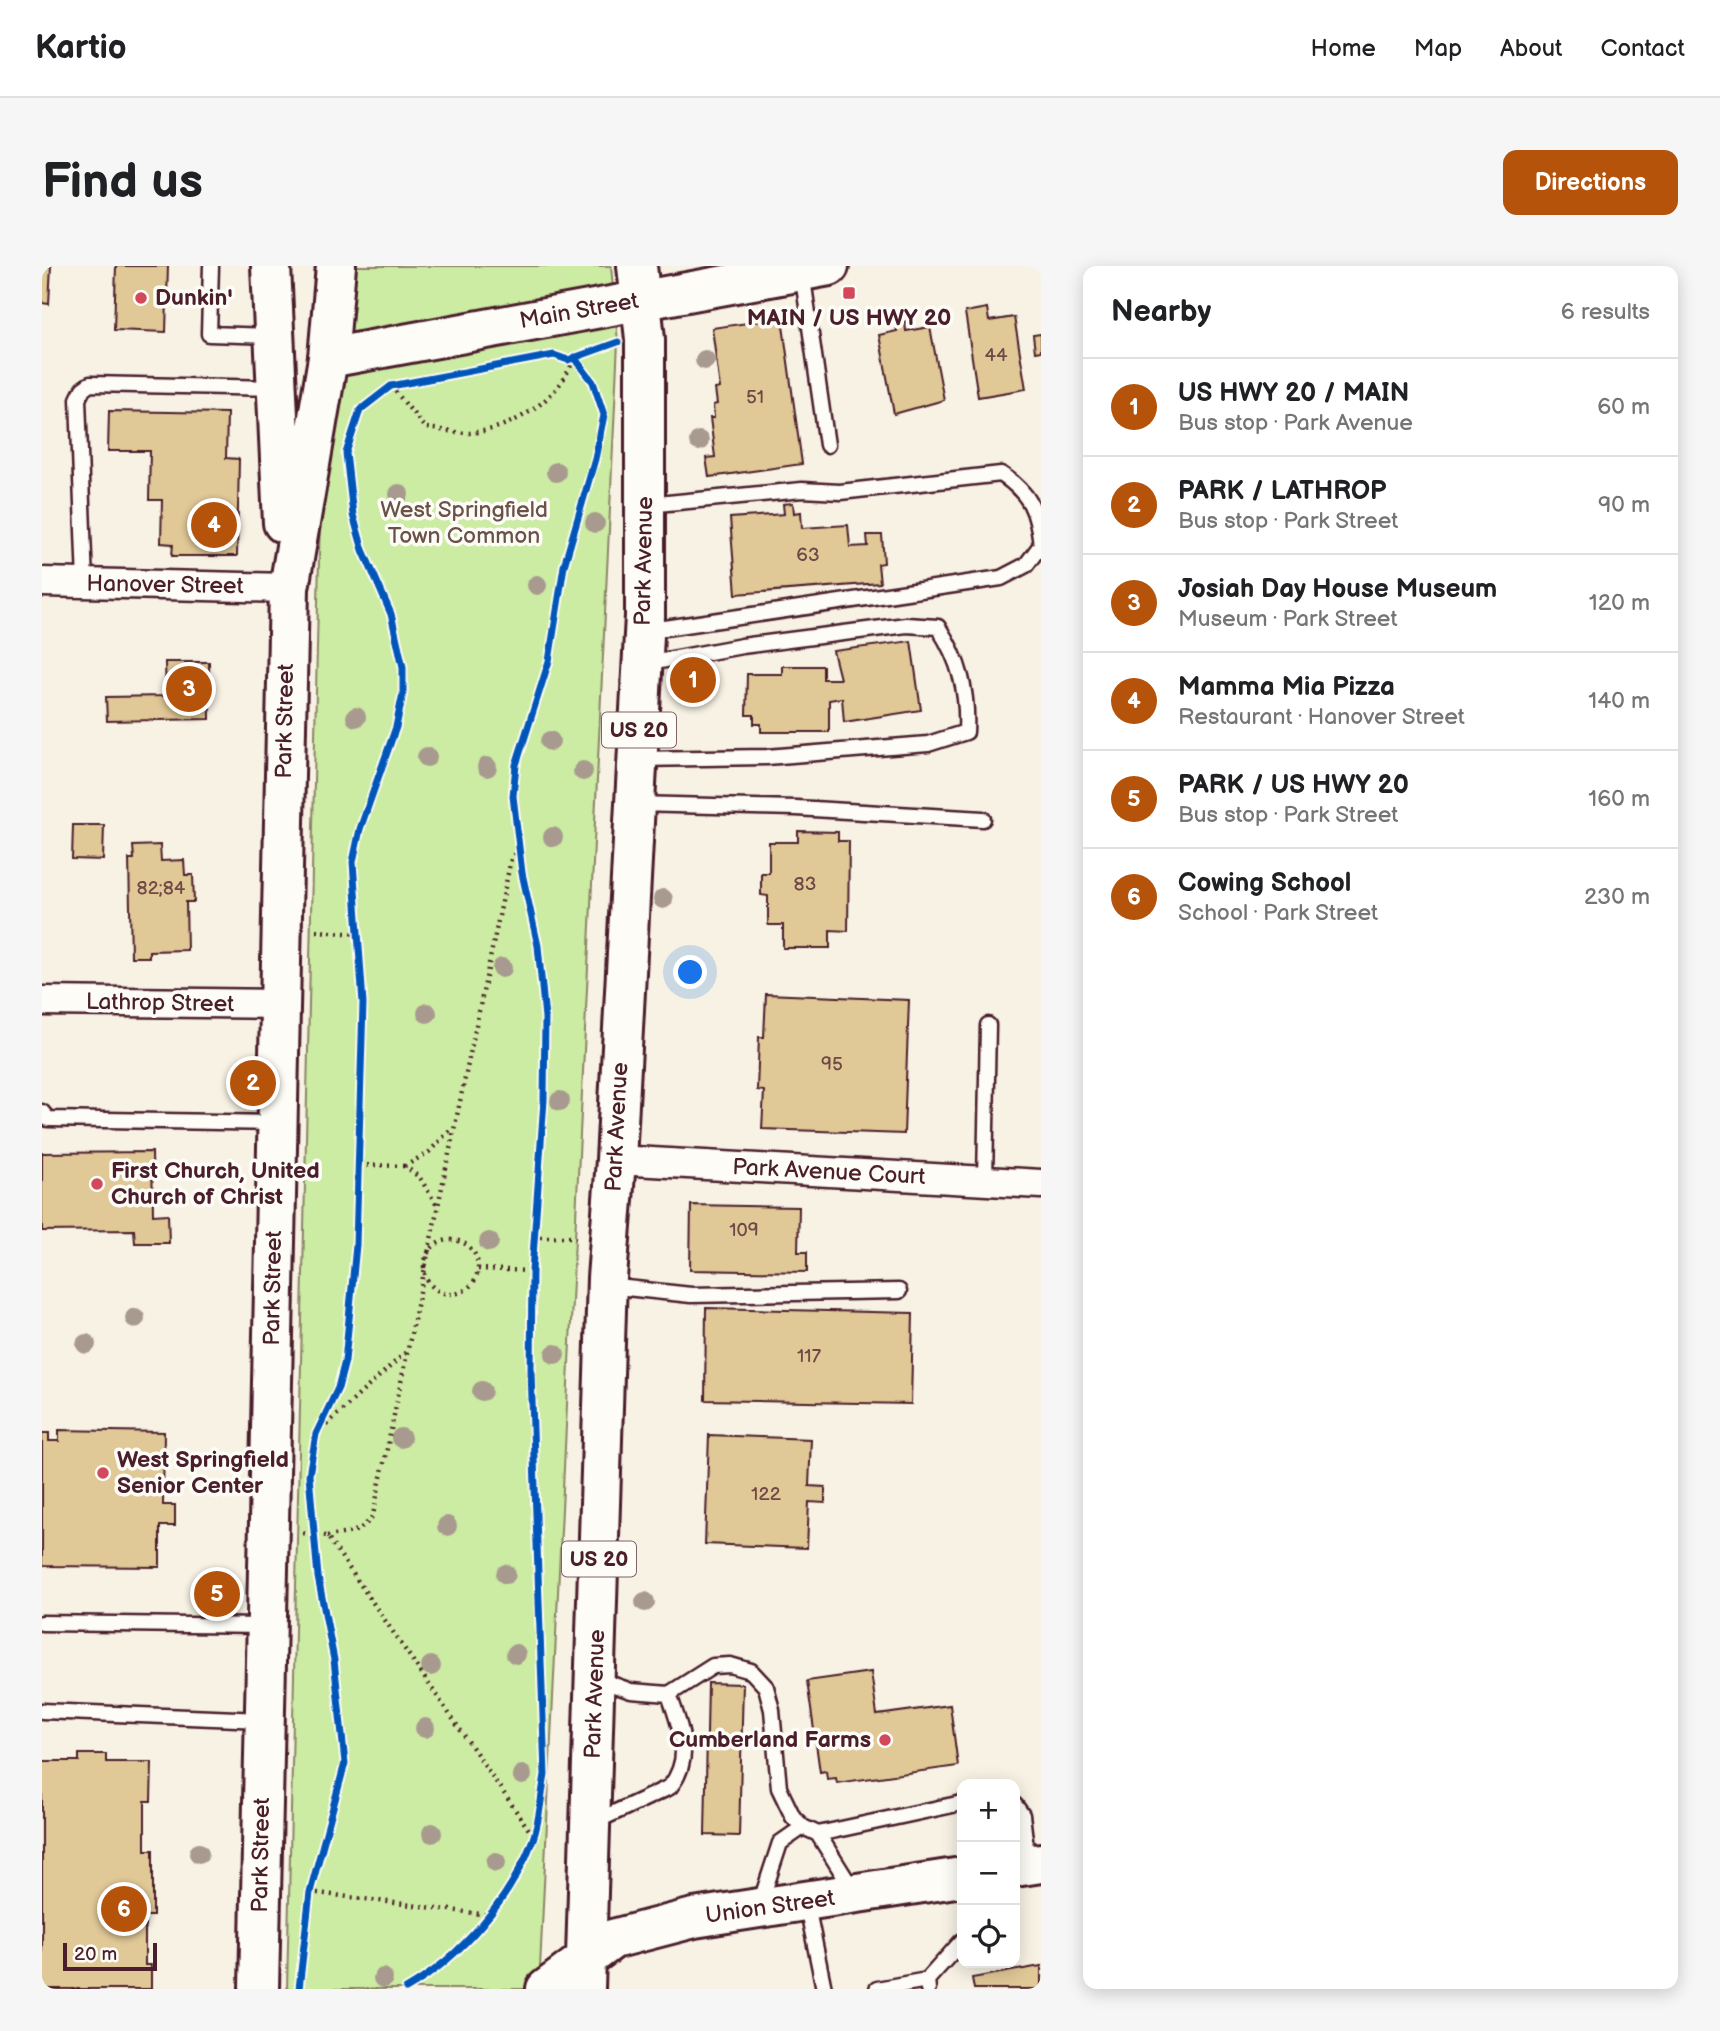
<!DOCTYPE html>
<html lang="en">
<head>
<meta charset="utf-8">
<style>
  :root { --surface:#fff; --page:#f6f6f6; --text:#202124; --muted:#757577; --line:#e0e0e0; --accent:#b45309 }
  body { margin:0; font-family:"Balsamiq Sans",sans-serif; background:var(--page); color:var(--text) }
  .controls { position:absolute; right:21px; bottom:21px; display:grid; overflow:hidden; border-radius:14px; box-shadow:0 4px 18px #0003 }
  .controls button { width:63px; height:63px; display:grid; place-items:center; padding:0; border:0; border-bottom:2px solid var(--line); background:var(--surface); color:var(--text); font:35px sans-serif }
  .scale { position:absolute; left:21px; bottom:18px; width:94px; box-sizing:border-box; padding-left:7px; border:4px solid #4a1f2b; border-top:0; font-size:19px; line-height:24px; white-space:nowrap; color:#4a1f2b; -webkit-text-stroke:5px #fdfcf7; paint-order:stroke }
  .you { position:absolute; left:649px; top:707px; width:24px; height:24px; margin:-18px; border:5px solid #fff; border-radius:50%; background:#1a73e8; box-shadow:0 0 0 10px #1a73e833 }
  .badge { display:grid; place-items:center; width:46px; height:46px; border-radius:50%; background:var(--accent); color:#fff; font-size:23px; font-weight:700 }
  .pin { position:absolute; translate:-50% -50%; border:4px solid #fff; box-shadow:0 2px 7px #0006 }
  .list { margin:0; padding:0; list-style:none }
  h2 { display:flex; justify-content:space-between; align-items:center; height:91px; margin:0; padding:0 28px; font-size:30px }
  h2 small { font-size:23px; font-weight:400; color:var(--muted) }
  .list li { display:grid; grid-template-columns:46px 1fr auto; gap:21px; align-items:center; box-sizing:border-box; height:98px; padding:0 28px; border-top:2px solid var(--line) }
  .list b { display:block; font-size:26px; white-space:nowrap }
  .list p { margin:0; font-size:23px; white-space:nowrap; color:var(--muted) }
  .list em { font-size:23px; font-style:normal; color:var(--muted) }
  .icon { flex:none; width:38px; height:38px; fill:none; stroke:currentColor; stroke-width:2; stroke-linecap:round; stroke-linejoin:round }
  .map { position:relative; flex:none; width:999px; height:1723px; overflow:hidden; border-radius:14px }
  header { display:flex; align-items:center; gap:42px; box-sizing:border-box; height:98px; padding:0 35px; background:var(--surface); border-bottom:2px solid var(--line) }
  header strong { font-size:33px }
  nav { display:flex; gap:38px; margin-inline-start:auto; font-size:24px }
  .intro { display:flex; align-items:center; justify-content:space-between; box-sizing:border-box; height:168px; padding:0 42px }
  h1 { margin:0; font-size:49px }
  .button { padding:18px 32px; border-radius:14px; background:var(--accent); color:#fff; font-size:24px; font-weight:700 }
  main { display:flex; gap:42px; padding:0 42px }
  aside { flex:1; background:var(--surface); border-radius:14px; box-shadow:0 4px 18px #0003 }
  .map>svg:first-child { display:block }
  .green { fill:#cceba3; stroke:#8b8567; stroke-width:2 }
  .building { fill:#e0c897; stroke:#4a1f2b; stroke-width:2 }
  .lines { fill:none; stroke-linecap:round; stroke-linejoin:round }
  .lane-casing { stroke:#4a1f2b; stroke-width:19 }
  .street-casing { stroke:#4a1f2b; stroke-width:33 }
  .secondary-casing { stroke:#4a1f2b; stroke-width:44 }
  .primary-casing { stroke:#4a1f2b; stroke-width:44 }
  .path { stroke:#4a1f2b; stroke-width:4.5; stroke-dasharray:2 5; stroke-linecap:butt }
  .lane { stroke:#fdfcf7; stroke-width:14 }
  .street { stroke:#fdfcf7; stroke-width:28 }
  .secondary { stroke:#fdfcf7; stroke-width:38 }
  .primary { stroke:#fdfcf7; stroke-width:38 }
  .cycleway-casing { stroke:#fdfcf7; stroke-width:11 }
  .cycleway { stroke:#0057b8; stroke-width:7 }
  .tree { fill:#a99a8f }
  .poi-dot { fill:#d1495b; stroke:#fdfcf7; stroke-width:2.5 }
  .labels { text-anchor:middle; dominant-baseline:central; stroke-width:7; stroke-linejoin:round; paint-order:stroke }
  .number-label { font-size:19px; fill:#704946 }
  .shield { fill:#fdfcf7; stroke:#806168; stroke-width:2 }
  .shield-label { font-size:21px; font-weight:bold; fill:#4a1f2b }
  .poi-label { font-size:23px; font-weight:bold; fill:#4a1f2b; stroke:#fdfcf7; text-anchor:start }
  .street-label { font-size:23px; fill:#4a1f2b; stroke:#fdfcf7 }
  .park-label { font-size:23px; fill:#6a5249; stroke:#fdfcf7 }
</style>
</head>
<body>
<header>
<strong>Kartio</strong>
<nav><a>Home</a><a>Map</a><a>About</a><a>Contact</a></nav>
</header>
<div class="intro"><h1>Find us</h1><a class="button">Directions</a></div>
<main>
<div class="map">
<svg width="999" height="1723" viewBox="0 0 999 1723">
  <rect width="100%" height="100%" fill="#f7f2e4"/>
  <filter id="ink" filterUnits="userSpaceOnUse"><feTurbulence type="fractalNoise" baseFrequency=".0143" numOctaves="2"/><feDisplacementMap in="SourceGraphic" scale="14" xChannelSelector="R" yChannelSelector="G"/><feConvolveMatrix kernelMatrix="1 2 1 2 8 2 1 2 1" color-interpolation-filters="sRGB"/></filter>
  <g filter="url(#ink)">
    <path class="green" d="M309,0H569L576,76L497,1723H245L278,247Z"/>
    <path class="building" d="M0,0H9L7,38L0,37Z
      M74,0H126L124,66L72,64Z
      M945,42L947,55L972,51L984,123L936,131L923,46Z
      M740,52L760,198L667,211L664,192L673,191L668,152H672L671,139L675,138L673,123L678,122L670,62Z
      M863,55L864,65L888,61L902,134L852,148L837,69L855,65L854,57Z
      M999,68V85L993,86L991,69Z
      M67,145L185,147L184,192L197,193L195,290H130L131,278L119,277L120,234H107L108,185H66Z
      M751,237L752,247L759,246L760,262L806,259L808,281L826,280L825,269H840L842,297L836,298L838,317L694,328L688,252L742,248L741,238Z
      M869,375L879,444L802,456L800,432L787,434V466H719V458H712V449H704L705,408H740V400H781V413H798L791,385Z
      M123,396H167L168,453L65,455L64,431L124,430Z
      M31,559H62L61,594L30,593Z
      M756,565L796,566V575H807L806,665L788,664V682H741V659H726V630L719,629V607H727V576H756Z
      M118,579L119,595L142,594L143,609H151L152,636H144L145,684L107,685V691H89L87,593H92L91,580Z
      M724,728L867,734L862,868L720,863L722,825L715,824L717,771H722Z
      M110,886L111,949L126,948L127,977H93L92,964L0,965V887Z
      M649,939L757,941L756,986H765V1006L648,1004Z
      M664,1042L871,1047L869,1138L663,1134Z
      M17,1164L122,1166L121,1239H133V1260H118V1301L0,1300V1167H7V1175H17Z
      M667,1169L769,1173L767,1220L783,1221V1237L767,1236L765,1282L663,1278Z
      M829,1406L835,1449L908,1439L916,1500L795,1517L794,1512L785,1513L784,1505L778,1506L765,1415Z
      M666,1417L701,1418L697,1570L663,1569Z
      M37,1488H64V1496H110L109,1535H103V1584H111V1650H103V1699H109V1723H0V1495H37Z
      M999,1700V1723H932L930,1712Z"/>
    <g class="lines">
      <defs>
        <path id="lane" d="M169,0L167,68L230,70
          M760,6L785,179
          M43,317L36,133L41,123L48,118L233,122
          M603,365L959,312L984,299L999,279C995,245 989,228 959,208L798,226L760,224L605,239
          M596,493L725,491L886,478L924,466C926,427 918,394 896,361L864,359L700,380L602,398
          M594,538L754,542L941,553
          M0,846L6,853L233,857
          M943,914L946,759
          M566,1020L649,1029L857,1025
          M0,1357L222,1360
          M555,1413L589,1425L627,1428L671,1400L688,1399L709,1405L724,1421L730,1444L737,1522L751,1551L761,1561L776,1568L811,1624
          M0,1445L220,1454
          M973,1539L980,1549L986,1598
          M550,1557L628,1521C652,1490 638,1462 627,1428
          M776,1568L920,1537
          M764,1635L782,1723
          M718,1638L738,1577L761,1561
          M885,1714L920,1675
          M835,1723L885,1714L886,1723"/>
        <path id="street" d="M0,316L247,322
          M0,735L237,738
          M574,894L999,918"/>
        <path id="secondary" d="M286,92L787,0
          M973,1601L999,1597
          M544,1693L571,1673L652,1652L920,1611"/>
        <path id="primary" d="M229,0L241,257
          M217,1723L247,322L286,92L294,0
          M504,1723L544,1693
          M543,1723L565,1012L574,894L603,350V73L595,0"/>
      </defs>
      <use href="#lane" class="lane-casing"/>
      <use href="#street" class="street-casing"/>
      <use href="#secondary" class="secondary-casing"/>
      <use href="#primary" class="primary-casing"/>
      <path class="path" d="M349,120L383,162C397,163 413,167 427,167C470,164 519,133 532,91
        M274,665L318,668
        M318,899L363,900
        M394,938L378,912L363,900L387,886L410,862
        M491,971H534
        M382 1001a27 27 0 1 1 54 0a27 27 0 1 1-54 0Z
        M436,1003L490,1005
        M274,1168L364,1086
        M261,1267L285,1270L492,1571
        M285,1270C306,1267 319,1268 331,1249L469,593L477,581
        M268,1626L447,1649"/>
      <use href="#lane" class="lane"/>
      <use href="#street" class="street"/>
      <use href="#secondary" class="secondary"/>
      <use href="#primary" class="primary"/>
      <defs>
        <path id="cycleway" d="M257,1723L268,1626L303,1497L292,1394L276,1311L267,1209L274,1168L296,1122L303,1095L314,979L321,737L311,596L318,563L354,461L361,427V401L349,348L321,284L311,249L304,187L318,144L349,120L512,89L526,94L576,76
          M364,1723C418,1692 470,1632 491,1573C498,1554 499,1530 503,1509L489,1105L490,1005L502,834L503,752L496,680L480,607L471,530L474,499L507,395L522,300L553,193L562,149L551,116L532,91"/>
      </defs>
      <use href="#cycleway" class="cycleway-casing"/>
      <use href="#cycleway" class="cycleway"/>
    </g>
    <g class="tree">
      <circle cx="663" cy="94" r="10"/>
      <circle cx="657" cy="175" r="10"/>
      <circle cx="514" cy="206" r="10"/>
      <circle cx="357" cy="228" r="10"/>
      <circle cx="553" cy="257" r="10"/>
      <circle cx="495" cy="319" r="10"/>
      <circle cx="314" cy="451" r="10"/>
      <circle cx="508" cy="475" r="10"/>
      <circle cx="385" cy="491" r="10"/>
      <circle cx="445" cy="501" r="10"/>
      <circle cx="541" cy="505" r="10"/>
      <circle cx="511" cy="571" r="10"/>
      <circle cx="621" cy="633" r="10"/>
      <circle cx="460" cy="702" r="10"/>
      <circle cx="385" cy="747" r="10"/>
      <circle cx="518" cy="835" r="10"/>
      <circle cx="447" cy="976" r="10"/>
      <circle cx="93" cy="1052" r="10"/>
      <circle cx="44" cy="1078" r="10"/>
      <circle cx="513" cy="1088" r="10"/>
      <circle cx="440" cy="1125" r="10"/>
      <circle cx="359" cy="1172" r="10"/>
      <circle cx="405" cy="1260" r="10"/>
      <circle cx="464" cy="1308" r="10"/>
      <circle cx="603" cy="1336" r="10"/>
      <circle cx="474" cy="1388" r="10"/>
      <circle cx="389" cy="1400" r="10"/>
      <circle cx="383" cy="1462" r="10"/>
      <circle cx="480" cy="1509" r="10"/>
      <circle cx="390" cy="1567" r="10"/>
      <circle cx="157" cy="1587" r="10"/>
      <circle cx="454" cy="1596" r="10"/>
      <circle cx="341" cy="1712" r="10"/>
    </g>
  </g>
  <g class="poi-dot">
    <rect x="800" y="20" width="14" height="14" rx="3.5"/>
    <circle cx="99" cy="32" r="7"/>
    <circle cx="55" cy="918" r="7"/>
    <circle cx="61" cy="1207" r="7"/>
    <circle cx="843" cy="1474" r="7"/>
  </g>
  <g class="labels">
    <g class="number-label">
      <text x="954" y="89">44</text>
      <text x="713" y="131">51</text>
      <text x="766" y="289">63</text>
      <text x="763" y="618">83</text>
      <text x="119" y="622">82;84</text>
      <text x="790" y="798">95</text>
      <text x="702" y="964">109</text>
      <text x="767" y="1090">117</text>
      <text x="724" y="1228">122</text>
    </g>
    <g class="shield">
      <rect x="560" y="446.5" width="74" height="35" rx="5"/>
      <rect x="520" y="1275.5" width="74" height="35" rx="5"/>
    </g>
    <g class="shield-label">
      <text x="597" y="464">US 20</text>
      <text x="557" y="1293">US 20</text>
    </g>
    <g class="poi-label">
      <text x="113" y="32">Dunkin'</text>
      <text x="807" y="52" text-anchor="middle">MAIN / US HWY 20</text>
      <text x="69" y="905">First Church, United<tspan x="69" dy="26">Church of Christ</tspan></text>
      <text x="75" y="1194">West Springfield<tspan x="75" dy="26">Senior Center</tspan></text>
      <text x="829" y="1474" text-anchor="end">Cumberland Farms</text>
    </g>
    <g class="street-label">
      <text transform="translate(537 45) rotate(-10)">Main Street</text>
      <text transform="translate(602 295) rotate(-89)">Park Avenue</text>
      <text transform="translate(123 319) rotate(1)">Hanover Street</text>
      <text transform="translate(243 455) rotate(-89)">Park Street</text>
      <text transform="translate(118 737) rotate(1)">Lathrop Street</text>
      <text transform="translate(575 861) rotate(-87)">Park Avenue</text>
      <text transform="translate(787 906) rotate(3)">Park Avenue Court</text>
      <text transform="translate(231 1022) rotate(-89)">Park Street</text>
      <text transform="translate(553 1428) rotate(-88)">Park Avenue</text>
      <text transform="translate(219 1589) rotate(-89)">Park Street</text>
      <text transform="translate(728 1641) rotate(-8)">Union Street</text>
    </g>
    <g class="park-label">
      <text x="422" y="244">West Springfield<tspan x="422" dy="26">Town Common</tspan></text>
    </g>
  </g>
</svg>
<div class="controls">
<button>+</button>
<button>−</button>
<button><svg class="icon" aria-label="locate" viewBox="0 0 24 24"><circle cx="12" cy="12" r="6"/><path d="M12 2v4M12 18v4M2 12h4M18 12h4"/></svg></button>
</div>
<div class="scale">20 m</div>
<div class="you"></div>
<div class="pin badge" style="left:651px;top:414px">1</div>
<div class="pin badge" style="left:211px;top:817px">2</div>
<div class="pin badge" style="left:147px;top:423px">3</div>
<div class="pin badge" style="left:172px;top:259px">4</div>
<div class="pin badge" style="left:175px;top:1328px">5</div>
<div class="pin badge" style="left:82px;top:1643px">6</div>
</div>
<aside>
<h2>Nearby<small>6 results</small></h2>
<ul class="list">
<li><span class="badge">1</span><div><b>US HWY 20 / MAIN</b><p>Bus stop · Park Avenue</p></div><em>60 m</em></li>
<li><span class="badge">2</span><div><b>PARK / LATHROP</b><p>Bus stop · Park Street</p></div><em>90 m</em></li>
<li><span class="badge">3</span><div><b>Josiah Day House Museum</b><p>Museum · Park Street</p></div><em>120 m</em></li>
<li><span class="badge">4</span><div><b>Mamma Mia Pizza</b><p>Restaurant · Hanover Street</p></div><em>140 m</em></li>
<li><span class="badge">5</span><div><b>PARK / US HWY 20</b><p>Bus stop · Park Street</p></div><em>160 m</em></li>
<li><span class="badge">6</span><div><b>Cowing School</b><p>School · Park Street</p></div><em>230 m</em></li>
</ul>
</aside>
</main>
</body>
</html>
